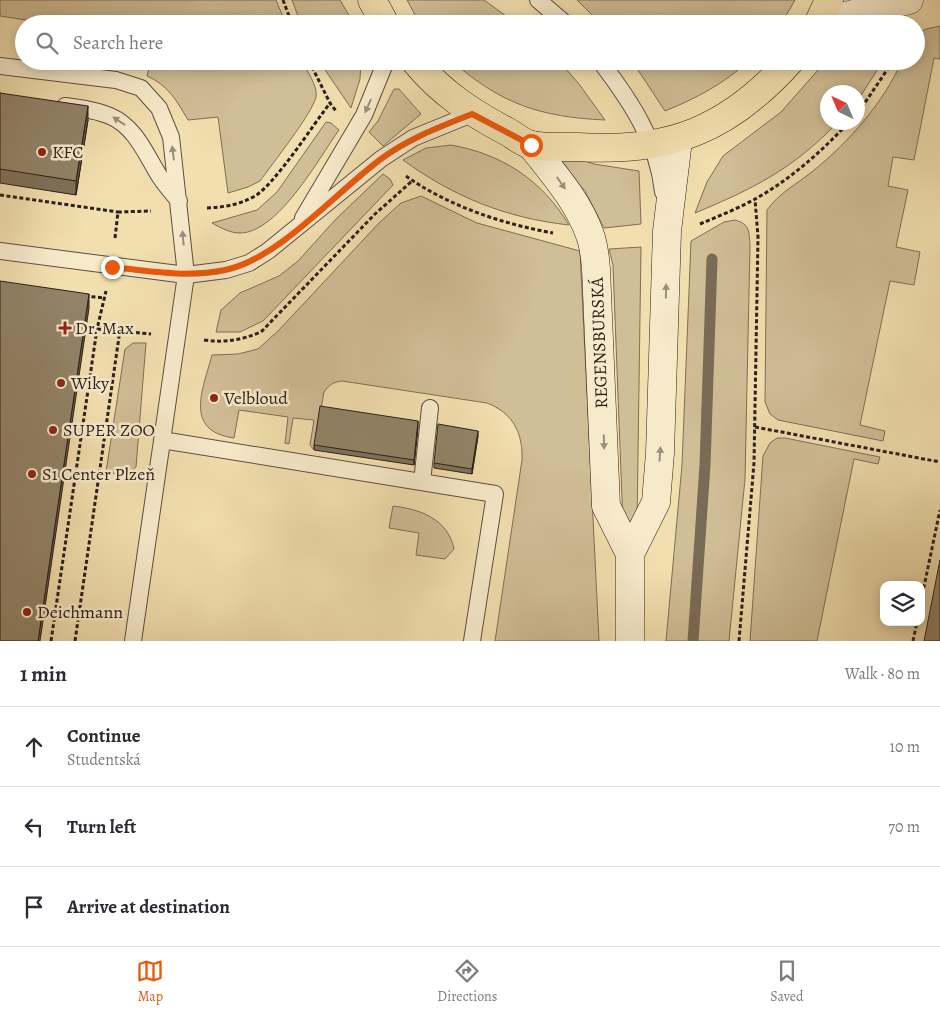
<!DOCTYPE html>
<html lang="en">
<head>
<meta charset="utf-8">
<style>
  :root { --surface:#fff; --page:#f7f7f7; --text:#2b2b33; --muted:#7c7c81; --line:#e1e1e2; --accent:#ea580c }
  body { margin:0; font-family:Alegreya,serif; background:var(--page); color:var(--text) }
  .controls { position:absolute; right:15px; bottom:15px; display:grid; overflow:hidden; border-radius:10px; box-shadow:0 2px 12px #0003 }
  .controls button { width:45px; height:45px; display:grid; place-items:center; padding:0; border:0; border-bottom:1px solid var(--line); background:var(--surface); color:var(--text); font:25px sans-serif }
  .compass { position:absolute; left:820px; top:85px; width:45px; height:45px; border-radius:50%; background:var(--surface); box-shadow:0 2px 12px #0003; rotate:316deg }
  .stop { position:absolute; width:15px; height:15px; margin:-11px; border:4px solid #ea580c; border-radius:50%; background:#fff }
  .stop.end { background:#ea580c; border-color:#fff; box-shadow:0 1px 5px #0008 }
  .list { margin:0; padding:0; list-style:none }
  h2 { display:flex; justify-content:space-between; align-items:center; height:65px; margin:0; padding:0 20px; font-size:21px }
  h2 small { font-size:16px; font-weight:400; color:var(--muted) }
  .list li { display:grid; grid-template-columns:32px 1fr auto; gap:15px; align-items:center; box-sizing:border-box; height:80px; padding:0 20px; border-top:1px solid var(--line) }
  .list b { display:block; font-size:19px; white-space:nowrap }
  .list p { margin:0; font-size:16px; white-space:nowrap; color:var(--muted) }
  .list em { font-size:16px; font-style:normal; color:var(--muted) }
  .icon { flex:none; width:28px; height:28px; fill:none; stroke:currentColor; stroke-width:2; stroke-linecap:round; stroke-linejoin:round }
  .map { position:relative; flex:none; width:940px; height:641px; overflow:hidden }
  .search { position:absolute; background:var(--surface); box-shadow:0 2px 12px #0003; left:15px; right:15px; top:15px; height:55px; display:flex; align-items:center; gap:12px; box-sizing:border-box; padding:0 18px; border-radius:28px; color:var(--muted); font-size:19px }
  .sheet { height:305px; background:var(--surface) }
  nav { display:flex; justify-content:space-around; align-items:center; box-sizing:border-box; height:70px; border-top:1px solid var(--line); background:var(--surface); font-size:14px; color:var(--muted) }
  nav a { display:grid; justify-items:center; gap:2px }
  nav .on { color:var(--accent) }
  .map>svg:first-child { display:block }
  .green { fill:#d0be96; stroke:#7e6e58 }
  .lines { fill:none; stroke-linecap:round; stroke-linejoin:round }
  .stream { stroke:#7a6b56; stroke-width:11 }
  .service-casing { stroke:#5d4f40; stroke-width:18 }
  .minor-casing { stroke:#5d4f40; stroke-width:29 }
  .secondary-casing { stroke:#2b1f1b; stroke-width:29 }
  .primary-casing { stroke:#2b1f1b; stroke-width:29 }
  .path { stroke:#2b1f1b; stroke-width:3; stroke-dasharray:4 2.5; stroke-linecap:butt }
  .service { stroke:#f7eacb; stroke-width:16 }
  .minor { stroke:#f7eacb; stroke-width:28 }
  .secondary { stroke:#f7eacb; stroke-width:28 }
  .primary { stroke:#f2dfaf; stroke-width:28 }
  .wall { fill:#7e7159; stroke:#2b1f1b }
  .shaded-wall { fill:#665c49; stroke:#2b1f1b }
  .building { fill:#928368; stroke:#2b1f1b }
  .oneway { fill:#9b8f7c }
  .route { stroke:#ea580c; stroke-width:6 }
  .poi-dot { fill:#8f2418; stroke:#f7eacb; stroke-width:2 }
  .labels { text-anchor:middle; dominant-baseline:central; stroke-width:5; stroke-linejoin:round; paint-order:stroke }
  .poi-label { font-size:18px; fill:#2b1f1b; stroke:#f7eacb; text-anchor:start }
  .street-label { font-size:18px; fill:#2b1f1b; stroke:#f7eacb }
</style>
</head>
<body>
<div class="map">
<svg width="940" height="641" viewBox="0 0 940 641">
  <rect width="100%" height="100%" fill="#f2dfaf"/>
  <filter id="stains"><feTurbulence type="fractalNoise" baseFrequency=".004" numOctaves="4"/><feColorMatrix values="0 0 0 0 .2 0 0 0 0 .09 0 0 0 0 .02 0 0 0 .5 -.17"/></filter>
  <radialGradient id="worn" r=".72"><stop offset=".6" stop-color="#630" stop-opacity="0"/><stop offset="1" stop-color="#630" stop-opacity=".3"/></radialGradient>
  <path class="green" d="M0,0H276L286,24H53L0,16Z
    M292,0H340L354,24H301Z
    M407,0H484L517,24H420Z
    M577,0H795L781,24H601Z
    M940,26V59L934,58L914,160L893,157L888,186L908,190L896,247L920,252L914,285L890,281L860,425L885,431L883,441L778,420L770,414L765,402L767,210C779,193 797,184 813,171C849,142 883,103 902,61H916V35L926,29Z
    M151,61H302C307,71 318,86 316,97C312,114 272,164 260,181L248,187L228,193L218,117L188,120C177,101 168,85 147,76Z
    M319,61H361L360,79L351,108Z
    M452,61H559L579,84L605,120C540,117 501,104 452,61Z
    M632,61H749C723,84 697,98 665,111Z
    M826,61H883L858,100V92H828V122L837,123C793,169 753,189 695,213L707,182L723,156L781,112Z
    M394,89H399L421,114L383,146L369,132L378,121Z
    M326,122L331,123L339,130C319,158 278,233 240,233C230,233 221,228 212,223L257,210L277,192Z
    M451,145C502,154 542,180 569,225C506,218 454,197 403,160L426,148Z
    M567,155L594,164L639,171L641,224L604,228L585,191L561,164V157Z
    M383,174L390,179L393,185L263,321L240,332H216L221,310L230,302L240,293L279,276L298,261L336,219Z
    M421,196L477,223L580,251L599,641H495L522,460C523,433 513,413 487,403L342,381C333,382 329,385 324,392L314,450L310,445L314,420L293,418L289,444L285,443L288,417L239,410L234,438C183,431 203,389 212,355L238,354L258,349L279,330L379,223L401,203Z
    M735,220C750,224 749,232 750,245L745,479L729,641H695L707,474L714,256L710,257L699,539L689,641H666L682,465L691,241L724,222Z
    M641,247L637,524L623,525L613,265L609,249Z
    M133,343H146L136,467C128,477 117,474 106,472L125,349Z
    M777,438H785L880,457L878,464L854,459L817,641H750L763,456L770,443Z
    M393,506C420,509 448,519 454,549L445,559L416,555L419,533L389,528Z"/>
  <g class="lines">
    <path class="stream" d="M693,641L705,465L712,259"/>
    <defs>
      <path id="service" d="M538,0L566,24
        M600,61C630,100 658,142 663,192
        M0,66L116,80L141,88L159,108L171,137L186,275L133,641
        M65,106C81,108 96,110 110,116C136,127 146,155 160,177C166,186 173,194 179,201
        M303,218L364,115L386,61
        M0,251L186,275L226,270L249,263L268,251L381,159L413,138L472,114
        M162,440L495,494L472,641
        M422,482L430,408"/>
      <path id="minor" d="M818,23L909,0"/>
      <path id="secondary" d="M531,145C553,173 578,201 590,235C594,245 595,258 596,269L606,506L630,554
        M630,641V554L656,502L660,453L667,231L678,140"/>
      <path id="primary" d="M372,0L385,24
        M818,24L829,0
        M415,61C441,93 472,113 508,132C515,136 523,143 531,145C545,148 563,147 577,147C669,153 728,130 790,61"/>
    </defs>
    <use href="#service" class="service-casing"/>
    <use href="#minor" class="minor-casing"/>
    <use href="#secondary" class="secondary-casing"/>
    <use href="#primary" class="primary-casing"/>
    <path class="path" d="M283,0L292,24
      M309,61L330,103L336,111
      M858,113L893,61
      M406,176C448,206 503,224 553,233
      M0,195L118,212
      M207,208C224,207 239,205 255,196C275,184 313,125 330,103
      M700,224C719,216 739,208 757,198C792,178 821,152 849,122
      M115,238L118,212L151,211
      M85,296L105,298
      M97,329L151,334
      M204,340C226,343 241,340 261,332L375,214L412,181
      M755,427L940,462
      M921,601L940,510
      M51,641L97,329L106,291
      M75,641L120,330
      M739,641L754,463L758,237L755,199
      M913,641L917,622"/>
    <use href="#service" class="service"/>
    <use href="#minor" class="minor"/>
    <use href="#secondary" class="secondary"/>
    <use href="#primary" class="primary"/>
  </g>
  <path class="wall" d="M0,93L88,120L76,195L0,183Z
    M418,427L414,465L314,450V445Z
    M478,436L472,474L434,468V463Z"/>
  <path class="shaded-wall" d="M88,106V120L76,195V181Z
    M89,294V308L40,641H38Z
    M418,421V427L414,465V460Z
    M478,431V436L472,474V469Z"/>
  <path class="building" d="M0,93L88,106L76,181L0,169Z
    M0,281L89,294L38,641H0Z
    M320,406L418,421L414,460L314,445Z
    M438,424L478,431L472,469L434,463Z
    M940,560V641H924Z"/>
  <defs><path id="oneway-solid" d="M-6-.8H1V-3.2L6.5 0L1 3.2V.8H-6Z" transform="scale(1.25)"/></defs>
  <g class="oneway">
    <use href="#oneway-solid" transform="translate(368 106) rotate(114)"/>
    <use href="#oneway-solid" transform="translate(119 121) rotate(-147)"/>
    <use href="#oneway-solid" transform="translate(173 153) rotate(-97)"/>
    <use href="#oneway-solid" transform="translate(561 183) rotate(55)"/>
    <use href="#oneway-solid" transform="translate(183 238) rotate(-95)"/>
    <use href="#oneway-solid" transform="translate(666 291) rotate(-89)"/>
    <use href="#oneway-solid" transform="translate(604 442) rotate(88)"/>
    <use href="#oneway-solid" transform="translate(660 454) rotate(-86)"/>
  </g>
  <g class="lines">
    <path class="route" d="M112,267C149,271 187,278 225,270C279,259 336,192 381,159C409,138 440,127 472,114L531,145"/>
  </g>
  <g class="poi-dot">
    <circle cx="42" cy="152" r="5"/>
    <path d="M62.5 320.5h5v5h5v5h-5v5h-5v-5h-5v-5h5z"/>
    <circle cx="61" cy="383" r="5"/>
    <circle cx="214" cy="398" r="5"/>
    <circle cx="53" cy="430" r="5"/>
    <circle cx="32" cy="474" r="5"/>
    <circle cx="27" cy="612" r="5"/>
  </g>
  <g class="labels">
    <g class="poi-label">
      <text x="52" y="152">KFC</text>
      <text x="75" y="328">Dr. Max</text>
      <text x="71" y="383">Wiky</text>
      <text x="224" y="398">Velbloud</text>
      <text x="63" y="430">SUPER ZOO</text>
      <text x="42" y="474">S1 Center Plzeň</text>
      <text x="37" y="612">Deichmann</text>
    </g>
    <g class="street-label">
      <text transform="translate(599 343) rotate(-92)">REGENSBURSKÁ</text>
    </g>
  </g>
  <rect width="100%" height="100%" filter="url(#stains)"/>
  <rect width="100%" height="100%" fill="url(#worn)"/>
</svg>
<div class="controls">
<button><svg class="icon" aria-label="layers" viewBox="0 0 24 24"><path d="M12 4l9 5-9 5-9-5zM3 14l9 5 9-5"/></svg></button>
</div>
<svg class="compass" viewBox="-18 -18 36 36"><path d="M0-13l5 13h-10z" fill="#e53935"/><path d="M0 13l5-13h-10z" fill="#7c7c81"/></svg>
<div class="stop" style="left:531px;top:145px"></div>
<div class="stop end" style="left:112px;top:267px"></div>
<div class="search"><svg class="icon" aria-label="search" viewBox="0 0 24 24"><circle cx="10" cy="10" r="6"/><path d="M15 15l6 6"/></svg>Search here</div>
</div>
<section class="sheet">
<h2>1 min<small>Walk · 80 m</small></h2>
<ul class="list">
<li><svg class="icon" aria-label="ahead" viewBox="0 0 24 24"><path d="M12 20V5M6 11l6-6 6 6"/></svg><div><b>Continue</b><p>Studentská</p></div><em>10 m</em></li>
<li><svg class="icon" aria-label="left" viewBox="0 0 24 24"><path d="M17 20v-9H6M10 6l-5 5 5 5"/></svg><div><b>Turn left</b></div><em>70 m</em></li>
<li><svg class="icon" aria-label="arrive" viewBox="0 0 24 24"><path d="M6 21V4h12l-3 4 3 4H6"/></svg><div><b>Arrive at destination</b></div></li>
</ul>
</section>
<nav>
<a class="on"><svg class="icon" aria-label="map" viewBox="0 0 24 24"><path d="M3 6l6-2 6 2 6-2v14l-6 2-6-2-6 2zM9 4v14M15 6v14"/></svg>Map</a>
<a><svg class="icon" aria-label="directions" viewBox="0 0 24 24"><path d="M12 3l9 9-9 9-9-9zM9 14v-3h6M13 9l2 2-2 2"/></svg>Directions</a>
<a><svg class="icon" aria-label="saved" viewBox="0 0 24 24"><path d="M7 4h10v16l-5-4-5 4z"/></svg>Saved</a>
</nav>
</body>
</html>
